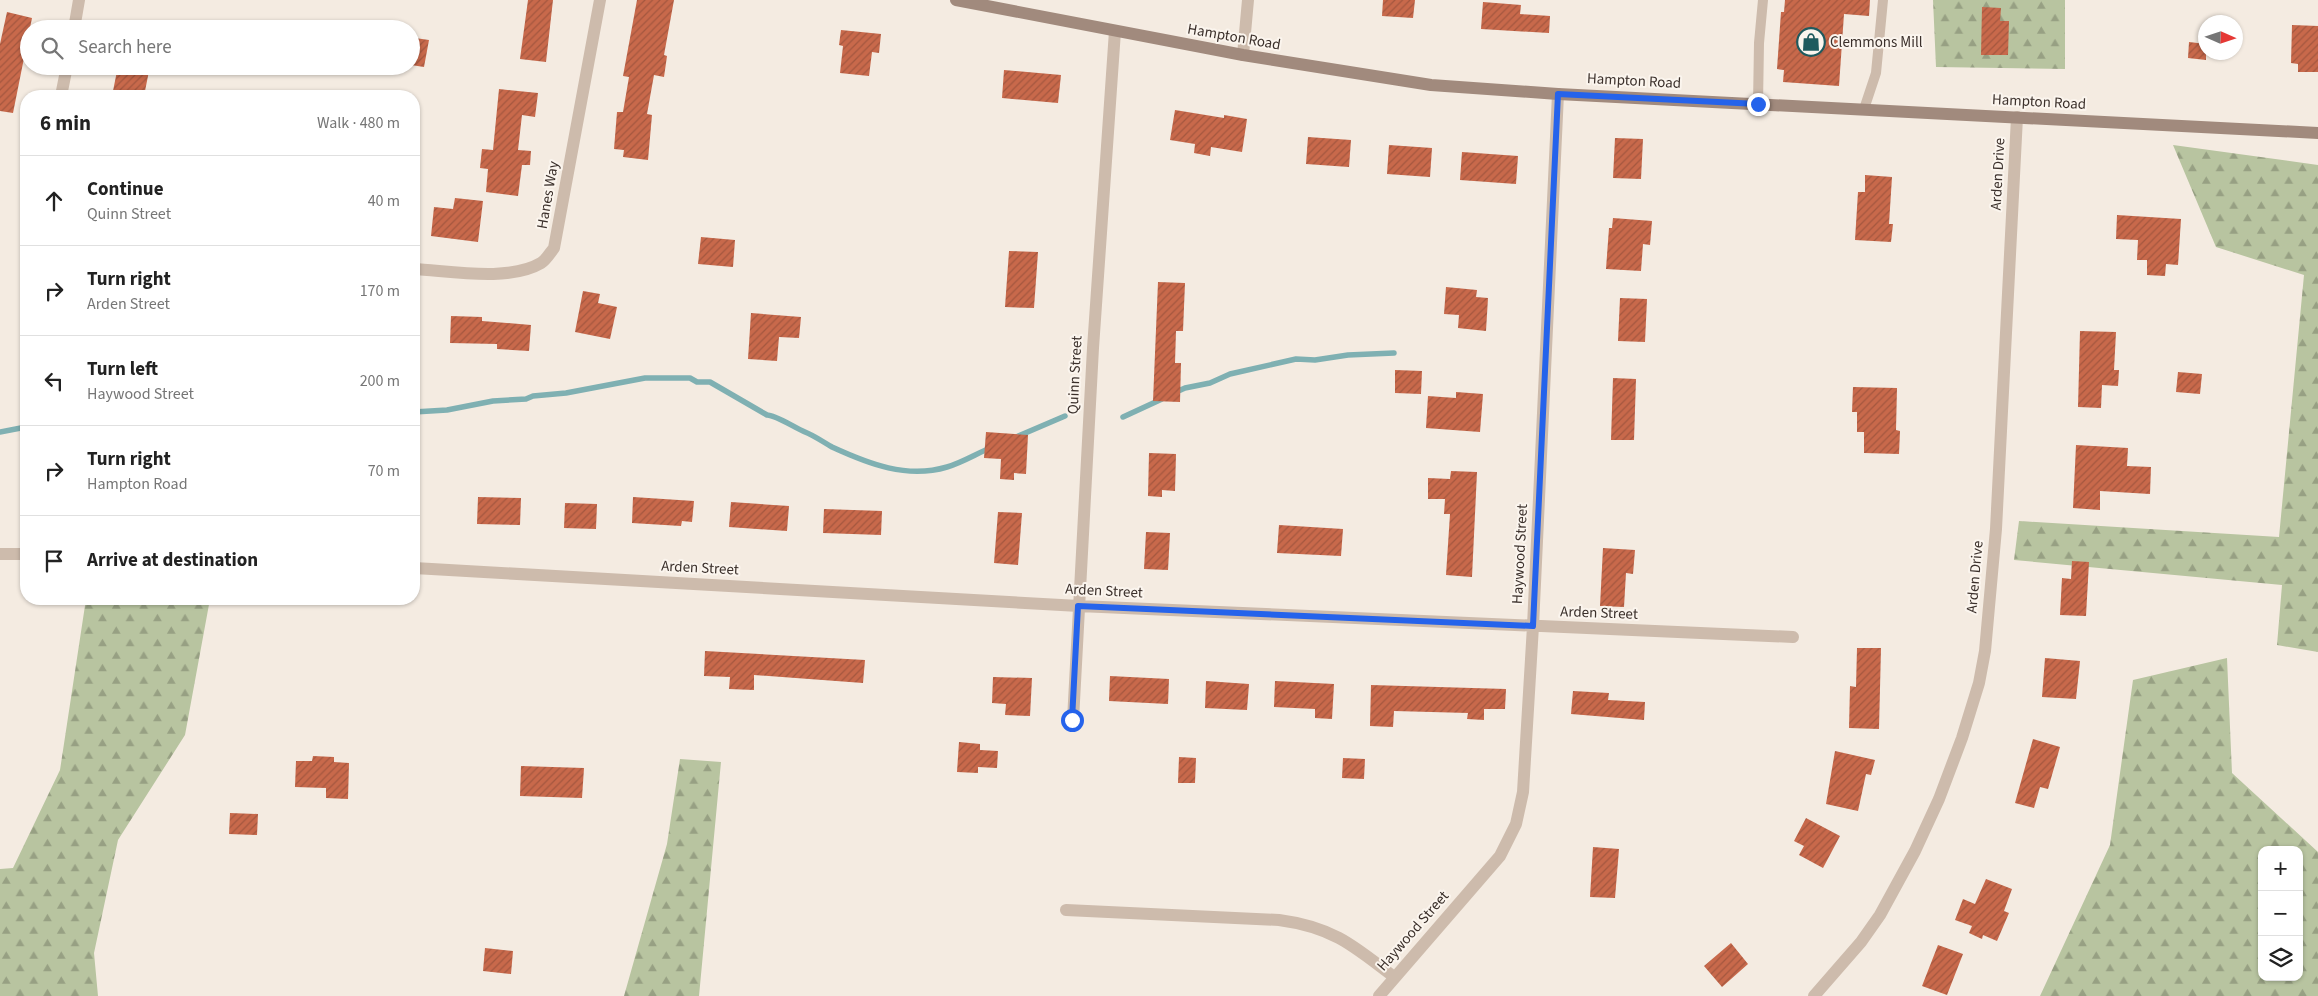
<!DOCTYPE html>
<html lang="en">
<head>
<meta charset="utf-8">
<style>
  :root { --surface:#fff; --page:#f6f6f6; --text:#222; --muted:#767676; --line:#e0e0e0 }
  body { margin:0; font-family:"Source Sans 3",sans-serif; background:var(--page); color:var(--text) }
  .controls { position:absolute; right:15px; bottom:15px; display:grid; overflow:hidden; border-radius:10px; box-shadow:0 1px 4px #0004 }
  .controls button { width:45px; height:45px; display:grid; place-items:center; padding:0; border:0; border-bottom:1px solid var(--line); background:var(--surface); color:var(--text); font:25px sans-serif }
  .compass { position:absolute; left:2198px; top:15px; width:45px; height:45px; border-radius:50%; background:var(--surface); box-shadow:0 1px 4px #0004; rotate:93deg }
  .stop { position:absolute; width:15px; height:15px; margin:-11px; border:4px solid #2563eb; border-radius:50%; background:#fff }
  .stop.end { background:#2563eb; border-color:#fff; box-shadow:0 1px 5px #0008 }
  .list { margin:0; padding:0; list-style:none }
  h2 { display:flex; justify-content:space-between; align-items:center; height:65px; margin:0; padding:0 20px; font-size:21px }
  h2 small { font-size:16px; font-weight:400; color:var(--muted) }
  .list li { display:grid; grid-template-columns:32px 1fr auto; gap:15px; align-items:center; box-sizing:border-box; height:90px; padding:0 20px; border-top:1px solid var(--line) }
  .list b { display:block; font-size:19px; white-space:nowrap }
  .list p { margin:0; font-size:16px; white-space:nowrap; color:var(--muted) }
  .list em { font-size:16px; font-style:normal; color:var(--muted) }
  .icon { flex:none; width:28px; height:28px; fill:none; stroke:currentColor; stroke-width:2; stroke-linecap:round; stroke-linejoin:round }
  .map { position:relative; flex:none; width:2318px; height:996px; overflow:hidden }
  .search { position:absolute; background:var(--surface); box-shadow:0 1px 4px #0004; left:20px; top:20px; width:400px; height:55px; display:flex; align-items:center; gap:12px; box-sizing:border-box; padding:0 18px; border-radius:28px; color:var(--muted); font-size:19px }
  .panel { position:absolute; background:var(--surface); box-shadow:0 1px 4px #0004; left:20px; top:90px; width:400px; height:515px; border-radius:20px }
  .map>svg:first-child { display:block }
  .forest { fill:url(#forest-firs); fill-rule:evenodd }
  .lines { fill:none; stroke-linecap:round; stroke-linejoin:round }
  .stream { stroke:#7fb0b2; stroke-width:5.5 }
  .building { fill:url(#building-hatch) }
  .service { stroke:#cdbbac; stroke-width:10 }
  .minor { stroke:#cdbbac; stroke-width:12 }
  .secondary { stroke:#a18a7d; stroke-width:12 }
  .route { stroke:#2563eb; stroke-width:6 }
  .labels { text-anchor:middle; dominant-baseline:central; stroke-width:4; stroke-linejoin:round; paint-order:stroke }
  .street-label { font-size:15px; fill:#3b302b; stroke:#fbf5ee }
  .poi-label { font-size:15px; fill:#3b302b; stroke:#fbf5ee; text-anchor:start }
</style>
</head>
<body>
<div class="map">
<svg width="2318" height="996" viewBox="0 0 2318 996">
  <defs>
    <pattern id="forest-firs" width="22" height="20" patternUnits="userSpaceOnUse" patternTransform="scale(1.25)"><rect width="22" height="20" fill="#b8c4a0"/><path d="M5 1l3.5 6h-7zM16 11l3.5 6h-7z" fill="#97a083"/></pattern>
    <pattern id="building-hatch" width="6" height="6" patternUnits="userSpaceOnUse" patternTransform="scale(1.25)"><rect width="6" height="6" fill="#c8694b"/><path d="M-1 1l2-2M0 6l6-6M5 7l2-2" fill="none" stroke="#a4573f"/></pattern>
  </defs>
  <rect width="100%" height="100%" fill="#f4ebe1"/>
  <path class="forest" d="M1933,0H2065V69L1936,67Z
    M2173,145L2318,165V652L2277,645L2282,585L2014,560L2019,521L2279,537L2304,275L2216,247Z
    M86,599H210L185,735L118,840L94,953L98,996H0V869L13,868L60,770Z
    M2227,658L2232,773L2318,852V996H2040L2110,845L2133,680ZM2262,850H2299V977H2262Z
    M680,759L721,762L699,996H624L667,844Z"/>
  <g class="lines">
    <path class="stream" d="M1174,393L1185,388L1210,383L1230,374L1296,359L1315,360L1348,355L1394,353
      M414,412L447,410L493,401L526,399L533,396L566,393L645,378H690L697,382H710L767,415C776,415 795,428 805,432C815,436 823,442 832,447C869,464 907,479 947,467C961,463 976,454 990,448
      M1123,417L1162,399
      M0,432L26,427
      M1016,437L1065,416"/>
  </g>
  <path class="building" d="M528,0H553L546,62L520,59Z
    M637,0H674L664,55L667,56L664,77L654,75L647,114L652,115L648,160L623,157L624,150L614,149L617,112H623L629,77L623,76Z
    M1383,0H1415L1413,18L1382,16Z
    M1785,0H1870L1869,16L1844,14L1839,86L1783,82L1784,70L1777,69L1781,12H1784Z
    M1483,2L1521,5L1520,14L1550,16L1549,33L1481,29Z
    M1982,7L2001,8L2000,21H2009L2008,55H1981Z
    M7,12L32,18L13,113L0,111V44Z
    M2292,25L2318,26V72H2298V64L2291,63Z
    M841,30L881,34L879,53L872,52L869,76L840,73L843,46L839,45Z
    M415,38L429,40L424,67L411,65Z
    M2189,42L2206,44V60L2188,58Z
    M118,66H150L144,96H112Z
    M1004,70L1061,75L1058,103L1002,98Z
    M499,89L538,93L535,117L522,115L518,150L531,151L530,165H522L518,196L486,192L488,169L480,168L482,149L493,150Z
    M1175,110L1224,118V115L1247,119L1242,152L1211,147L1210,156L1194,153L1195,144L1170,140Z
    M1308,137L1351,140L1349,167L1306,164Z
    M1615,138L1643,139L1641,179L1613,178Z
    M1389,145L1432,148L1430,177L1387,174Z
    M1462,152L1518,156L1516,184L1460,180Z
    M1865,175L1892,177L1889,224H1893L1891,242L1855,240L1858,192H1865Z
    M455,198L483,201L478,242L431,236L434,207L453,209Z
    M2117,215L2181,219L2178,265L2166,264L2165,276L2147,275V260H2137L2138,240L2116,239Z
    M1613,218L1652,221L1650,245L1643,244L1641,271L1606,269L1609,228H1612Z
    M701,237L735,240L733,267L698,264Z
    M1009,251L1038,252L1034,308L1005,307Z
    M1158,282L1185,283L1183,331H1176L1175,363H1181L1180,402L1153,401Z
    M1446,287L1477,290L1476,297L1488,298L1486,331L1458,328L1459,315L1444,314Z
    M583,291L600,294L598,303L617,307L610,339L575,332Z
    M1620,298L1647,299L1645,342L1618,341Z
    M751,313L801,317L799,338L779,337L777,361L748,359Z
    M451,316L482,317V321L531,325L529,351L497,349V344L450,343Z
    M2080,331L2116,332L2114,370H2119L2118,386L2102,385L2101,408L2078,407Z
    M1395,370L1422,371L1421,394L1395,393Z
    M2178,372L2202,374L2200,394L2176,392Z
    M1613,378L1636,379L1634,440H1611Z
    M1853,387L1897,388L1896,430L1900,431L1899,454L1864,453V432H1857V412H1852Z
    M1456,392L1483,394L1480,432L1426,428L1428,396L1456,398Z
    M986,432L1028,435L1026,474L1014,473V480L1000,479L1001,459L984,458Z
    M2076,445L2128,448L2127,466L2151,467L2150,494L2100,491V510L2073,508Z
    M1149,453L1176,454L1175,491L1162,490V497L1148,496Z
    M1451,471L1477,472L1472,577L1446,575L1450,514H1444L1445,499H1428V478L1450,479Z
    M478,497L521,498L520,525L477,524Z
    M633,497L694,501L692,522L682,521L681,526L632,523Z
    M731,502L789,506L787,531L729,527Z
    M565,503L597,504L596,529L564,528Z
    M824,509L882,511L881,535L823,533Z
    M998,512L1022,513L1018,565L994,563Z
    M1279,525L1343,529L1341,556L1277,553Z
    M1146,532L1170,533L1168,570L1144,569Z
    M1603,548L1635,550L1633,574L1626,573L1624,607L1600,606Z
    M2072,561L2089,562L2086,616L2060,615L2062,578L2071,579Z
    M1857,648H1881L1879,729L1849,728L1850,686L1856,687Z
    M705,651L865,660L863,683L754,675V690L729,689L730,677L704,676Z
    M2045,658L2080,661L2076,699L2042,697Z
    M1110,676L1169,679L1168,704L1109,701Z
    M993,677L1032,678L1030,716L1005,715L1006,704L992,703Z
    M1206,681L1249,684L1247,710L1205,708Z
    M1275,681L1334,684L1332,719L1315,718V709L1274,707Z
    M1371,685L1506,689L1505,709H1484V720L1467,719L1468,713L1394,711L1393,727L1370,726Z
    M1573,691L1609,693L1608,700L1645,702L1644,720L1571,714Z
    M2033,739L2060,747L2048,789L2040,787L2034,808L2015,803Z
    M959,742L980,744V750L998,751L997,768L978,767V773L957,772Z
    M1835,751L1875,760L1871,775L1866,774L1858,811L1826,804Z
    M313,756L334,757V762L349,763L348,799L326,798V788L295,787L296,761H312Z
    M1179,757L1196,758L1195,783H1178Z
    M1343,758L1365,759L1364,779L1342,778Z
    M521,766L584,768L582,798L520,796Z
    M230,813L258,814L257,835L229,834Z
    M1806,818L1840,836L1823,868L1799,855L1804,846L1794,841Z
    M1593,847L1619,849L1615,898L1590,897Z
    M1986,879L2012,889L2004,911L2009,913L1997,941L1983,935L1982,939L1969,933L1972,926L1955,920L1963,899L1975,904Z
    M1731,943L1748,964L1722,987L1704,966Z
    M1938,945L1963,954L1947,995L1922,986Z
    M485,948L513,951L511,974L483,971Z"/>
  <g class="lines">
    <path class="service" d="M1758,104L1759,43L1763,0
      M1864,109L1876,73L1883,0"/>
    <path class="minor" d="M74,29L79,0
      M1243,55L1248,0
      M61,96L67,66
      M414,269C451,271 509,282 541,263C546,260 550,253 554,248L600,0
      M0,554H26
      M414,568L1079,606L1793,637
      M1073,720L1093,348L1115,31
      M1066,910L1279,920C1332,927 1353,945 1394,977
      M1379,996L1500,856L1516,824L1523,792L1533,626L1558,94
      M1814,996L1861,942L1880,915L1915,851L1939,799L1962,738L1979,683L1985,651L1996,529L2017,117"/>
    <path class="secondary" d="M956,0L1243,55L1431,85L1558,94L2318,133"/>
  </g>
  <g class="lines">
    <path class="route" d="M1072,720L1078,606L1533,626L1558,94L1758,104"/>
  </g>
  <defs>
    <symbol id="shop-ring" viewBox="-11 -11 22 22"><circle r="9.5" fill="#fbf5ee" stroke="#1f5a5e" stroke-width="1.5"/><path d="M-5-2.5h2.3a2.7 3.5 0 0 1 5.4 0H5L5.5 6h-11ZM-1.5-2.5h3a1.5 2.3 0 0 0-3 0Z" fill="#1f5a5e"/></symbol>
  </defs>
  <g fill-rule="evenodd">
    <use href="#shop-ring" x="1795" y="26" width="32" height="32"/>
  </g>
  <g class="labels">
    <g class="street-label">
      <text transform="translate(1234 37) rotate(10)">Hampton Road</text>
      <text transform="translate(1634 81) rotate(3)">Hampton Road</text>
      <text transform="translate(2039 102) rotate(3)">Hampton Road</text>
      <text transform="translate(1998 174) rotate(-87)">Arden Drive</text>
      <text transform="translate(548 195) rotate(-80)">Hanes Way</text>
      <text transform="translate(1075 375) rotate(-87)">Quinn Street</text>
      <text transform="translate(1520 554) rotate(-87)">Haywood Street</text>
      <text transform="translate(700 568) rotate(3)">Arden Street</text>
      <text transform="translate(1975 577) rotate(-85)">Arden Drive</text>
      <text transform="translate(1104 591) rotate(3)">Arden Street</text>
      <text transform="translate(1599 613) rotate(2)">Arden Street</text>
      <text transform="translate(1413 931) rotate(-49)">Haywood Street</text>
    </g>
    <g class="poi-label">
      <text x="1830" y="42">Clemmons Mill</text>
    </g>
  </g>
</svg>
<div class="controls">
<button>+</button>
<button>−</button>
<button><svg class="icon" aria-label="layers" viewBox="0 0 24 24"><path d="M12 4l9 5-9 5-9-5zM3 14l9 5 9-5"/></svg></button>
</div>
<svg class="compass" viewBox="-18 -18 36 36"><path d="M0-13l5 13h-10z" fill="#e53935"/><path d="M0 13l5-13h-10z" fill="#767676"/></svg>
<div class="stop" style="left:1072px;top:720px"></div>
<div class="stop end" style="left:1758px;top:104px"></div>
<div class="search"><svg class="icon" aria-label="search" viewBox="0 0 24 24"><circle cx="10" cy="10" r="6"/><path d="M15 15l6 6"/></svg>Search here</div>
<section class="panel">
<h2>6 min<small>Walk · 480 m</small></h2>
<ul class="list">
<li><svg class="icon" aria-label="ahead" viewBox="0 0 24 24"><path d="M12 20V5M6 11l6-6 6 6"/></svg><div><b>Continue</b><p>Quinn Street</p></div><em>40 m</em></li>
<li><svg class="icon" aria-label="right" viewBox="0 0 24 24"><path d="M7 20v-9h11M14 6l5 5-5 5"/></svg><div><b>Turn right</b><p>Arden Street</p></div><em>170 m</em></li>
<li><svg class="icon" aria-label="left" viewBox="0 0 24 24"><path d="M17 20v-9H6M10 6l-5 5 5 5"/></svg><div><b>Turn left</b><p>Haywood Street</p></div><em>200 m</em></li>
<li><svg class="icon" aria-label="right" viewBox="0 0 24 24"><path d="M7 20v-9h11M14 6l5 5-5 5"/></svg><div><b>Turn right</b><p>Hampton Road</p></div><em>70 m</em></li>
<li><svg class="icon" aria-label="arrive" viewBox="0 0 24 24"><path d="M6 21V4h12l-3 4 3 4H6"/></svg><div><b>Arrive at destination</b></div></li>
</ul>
</section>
</div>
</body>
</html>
